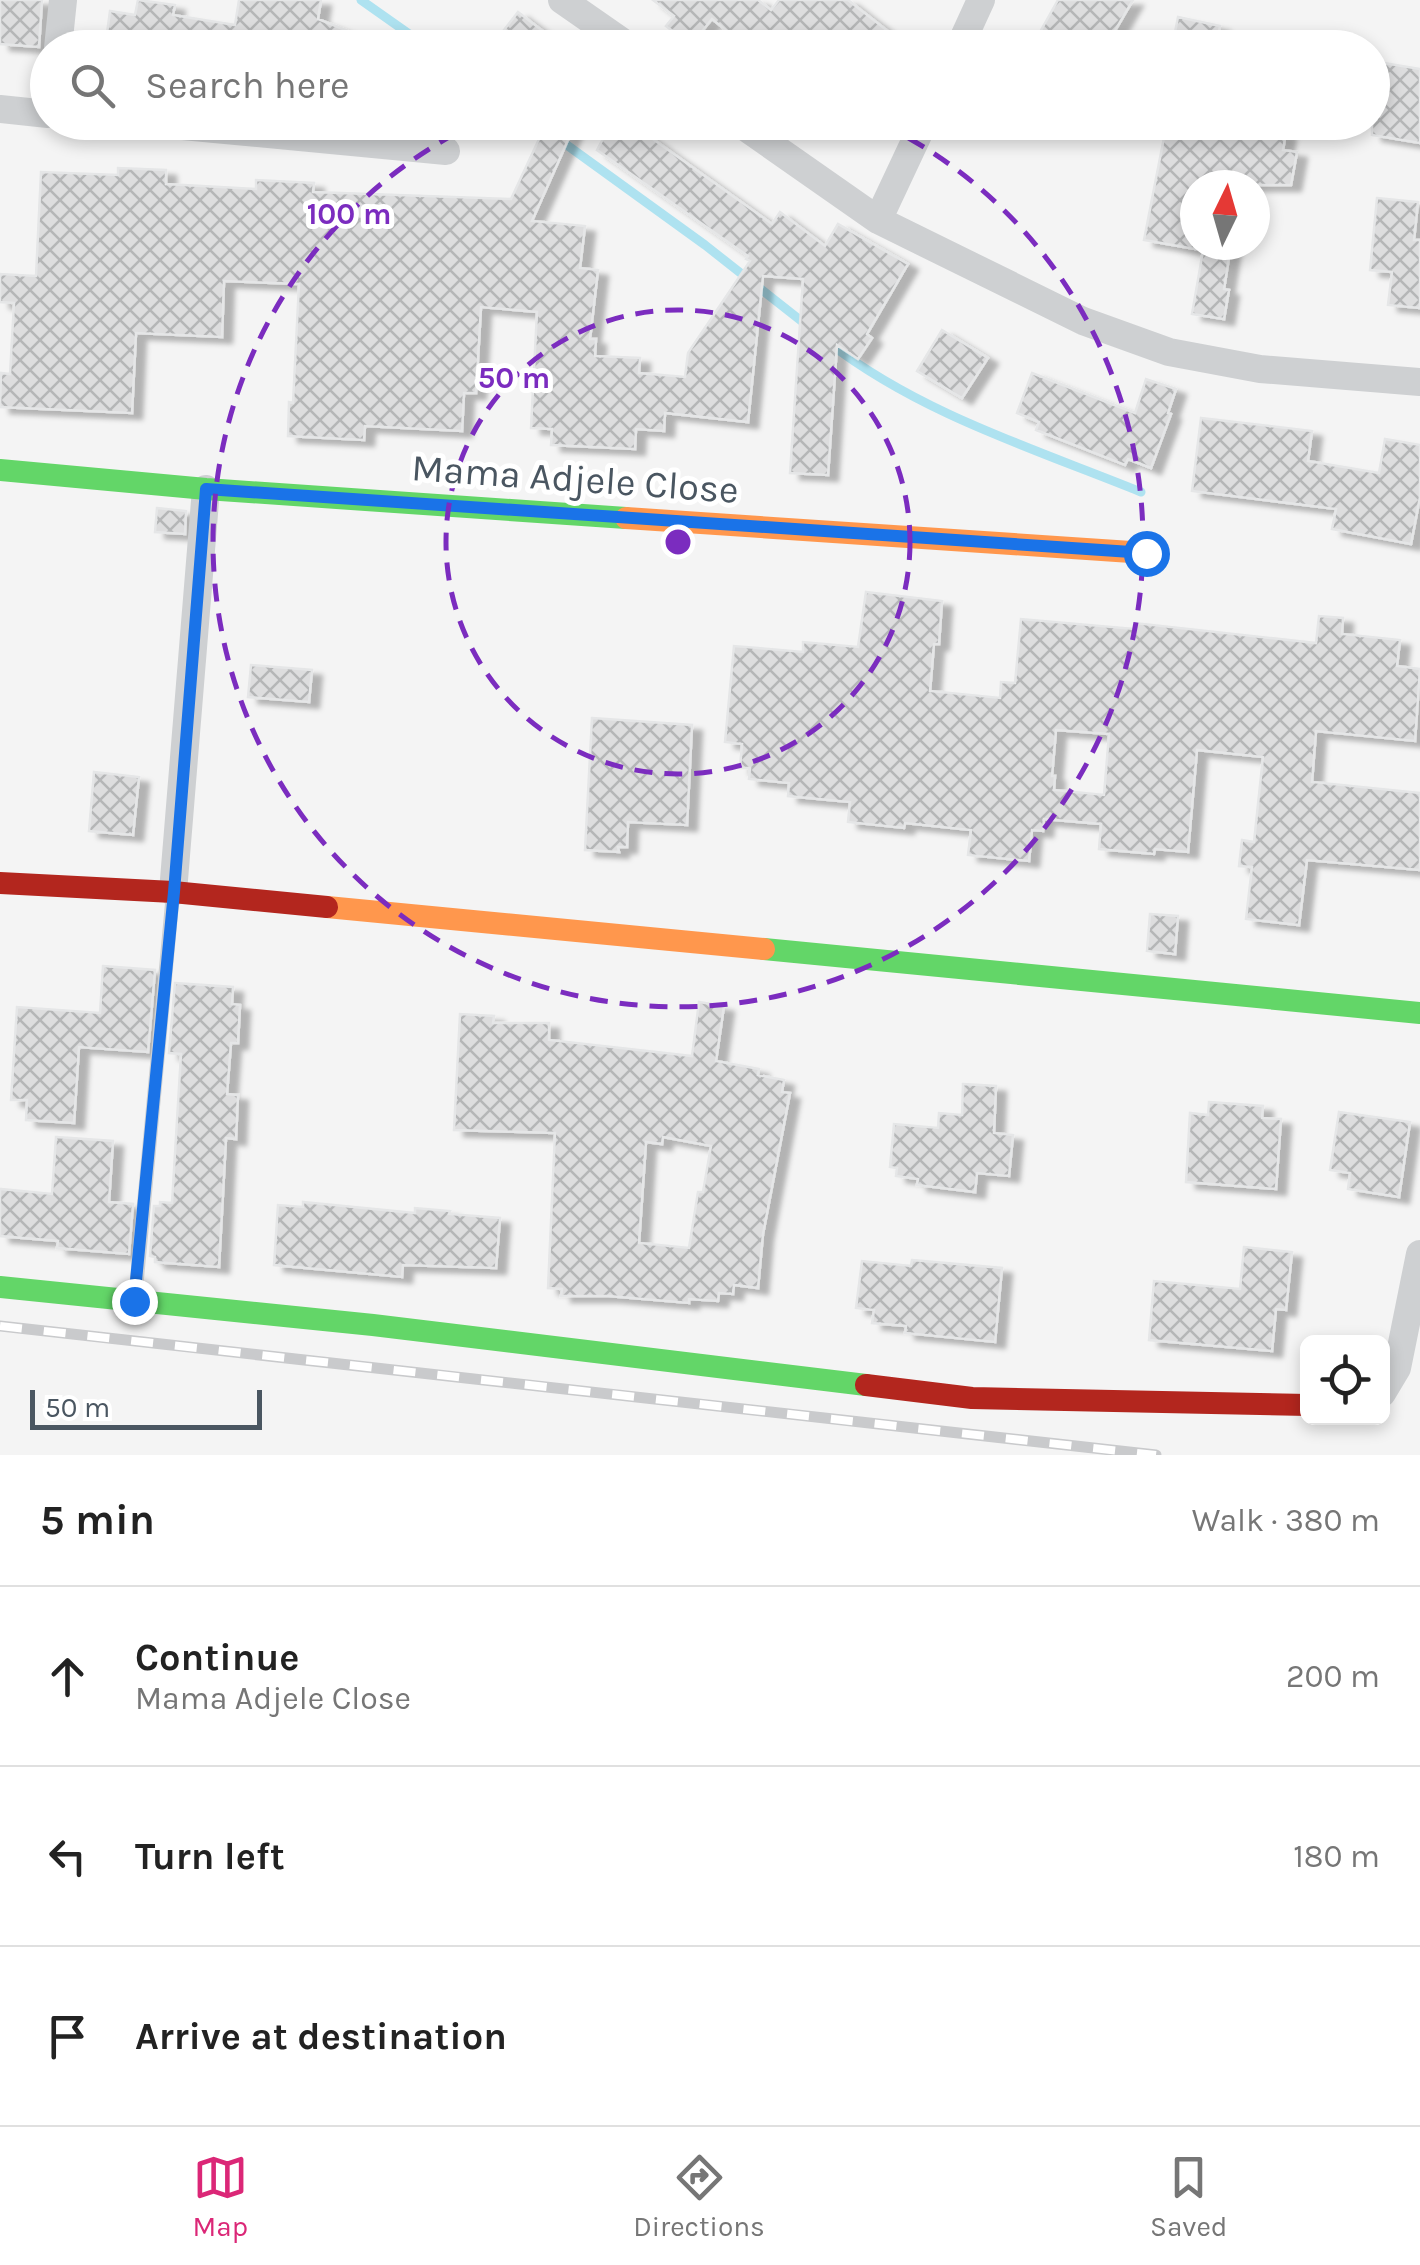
<!DOCTYPE html>
<html lang="en">
<head>
<meta charset="utf-8">
<style>
  :root { --surface:#fff; --page:#f6f6f6; --text:#222; --muted:#767676; --line:#e0e0e0; --accent:#db2777 }
  body { margin:0; font-family:Karla,sans-serif; background:var(--page); color:var(--text) }
  .controls { position:absolute; right:30px; bottom:30px; display:grid; overflow:hidden; border-radius:15px; box-shadow:0 5px 15px #0003 }
  .controls button { width:90px; height:90px; display:grid; place-items:center; padding:0; border:0; border-bottom:2px solid var(--line); background:var(--surface); color:var(--text); font:50px sans-serif }
  .compass { position:absolute; left:1180px; top:170px; width:90px; height:90px; border-radius:50%; background:var(--surface); box-shadow:0 5px 15px #0003; rotate:5deg }
  .scale { position:absolute; left:30px; bottom:25px; width:232px; box-sizing:border-box; padding-left:10px; border:5px solid #4a5661; border-top:0; font-size:28px; line-height:35px; white-space:nowrap; color:#4a5661; -webkit-text-stroke:8px #fff; paint-order:stroke }
  .stop { position:absolute; width:30px; height:30px; margin:-22px; border:8px solid #1a73e8; border-radius:50%; background:#fff }
  .stop.end { background:#1a73e8; border-color:#fff; box-shadow:0 2px 10px #0008 }
  .list { margin:0; padding:0; list-style:none }
  h2 { display:flex; justify-content:space-between; align-items:center; height:130px; margin:0; padding:0 40px; font-size:42px }
  h2 small { font-size:32px; font-weight:400; color:var(--muted) }
  .list li { display:grid; grid-template-columns:65px 1fr auto; gap:30px; align-items:center; box-sizing:border-box; height:180px; padding:0 40px; border-top:2px solid var(--line) }
  .list b { display:block; font-size:38px; white-space:nowrap }
  .list p { margin:0; font-size:32px; white-space:nowrap; color:var(--muted) }
  .list em { font-size:32px; font-style:normal; color:var(--muted) }
  .icon { flex:none; width:55px; height:55px; fill:none; stroke:currentColor; stroke-width:2; stroke-linecap:round; stroke-linejoin:round }
  .map { position:relative; flex:none; width:1420px; height:1455px; overflow:hidden }
  .search { position:absolute; background:var(--surface); box-shadow:0 5px 15px #0003; left:30px; right:30px; top:30px; height:110px; display:flex; align-items:center; gap:25px; box-sizing:border-box; padding:0 35px; border-radius:55px; color:var(--muted); font-size:38px }
  .sheet { height:670px; background:var(--surface) }
  nav { display:flex; justify-content:space-around; align-items:center; box-sizing:border-box; height:140px; border-top:2px solid var(--line); background:var(--surface); font-size:28px; color:var(--muted) }
  nav a { display:grid; justify-items:center; gap:5px }
  nav .on { color:var(--accent) }
  .map>svg:first-child { display:block }
  .lines { fill:none; stroke-linecap:round; stroke-linejoin:round }
  .stream { stroke:#aee2f0; stroke-width:9 }
  .building { fill:url(#building-cross-hatch); stroke:#e5e6e7; stroke-width:2.5; fill-rule:evenodd; filter:url(#shadow) }
  .lane { stroke:#ced0d2; stroke-width:14 }
  .street { stroke:#ced0d2; stroke-width:28 }
  .fast { stroke:#63d668; stroke-width:22 }
  .slow { stroke:#ff974d; stroke-width:22 }
  .jam { stroke:#b3261e; stroke-width:22 }
  .rail-casing { stroke:#c9cacc; stroke-width:11 }
  .rail { stroke:#fff; stroke-width:8; stroke-dasharray:22; stroke-linecap:butt }
  .route { stroke:#1a73e8; stroke-width:12 }
  .ring { fill:none; stroke:#7b2cbf; stroke-width:5; stroke-dasharray:18 12 }
  .labels { text-anchor:middle; dominant-baseline:central; stroke-width:10; stroke-linejoin:round; paint-order:stroke }
  .street-label { font-size:38px; fill:#4a5661; stroke:#fff }
  .centre { fill:#7b2cbf; stroke:#fff; stroke-width:5 }
  .ring-label { font-size:30px; text-anchor:middle; font-weight:bold; fill:#7b2cbf; stroke:#fff; stroke-width:10; stroke-linejoin:round; paint-order:stroke }
</style>
</head>
<body>
<div class="map">
<svg width="1420" height="1455" viewBox="0 0 1420 1455">
  <defs>
    <pattern id="building-cross-hatch" width="8" height="8" patternUnits="userSpaceOnUse" patternTransform="scale(2.5)"><rect width="8" height="8" fill="#ddddde"/><path d="M0 0l8 8M0 8l8-8" fill="none" stroke="#b5b6b7"/></pattern>
    <filter id="shadow"><feDropShadow dx="10" dy="6" stdDeviation="2.5" flood-color="#0004"/></filter>
  </defs>
  <rect width="100%" height="100%" fill="#f4f4f4"/>
  <g class="lines">
    <path class="stream" d="M361,0L429,48
      M535,122L705,245L809,327
      M829,343C921,414 1035,449 1141,492"/>
  </g>
  <path class="building" d="M0,0H42L39,47L0,44Z
    M138,0L175,5L173,15L235,25L239,0H321L318,19L385,46L105,48L110,11L135,15Z
    M653,0H758L771,10L779,0H848L889,32L877,48H748L712,19L691,45L666,26L674,16Z
    M1058,0H1133L1105,48H1031Z
    M518,12L565,48H490Z
    M1178,17L1220,26L1216,48H1172Z
    M1372,61L1420,69V143L1372,135Z
    M547,122H576L532,221L585,226L580,268L598,270L590,339H596L595,356L640,358L639,373L685,377L688,353L750,261L746,259L748,256L597,150L612,122H629L772,224L780,212L825,246L838,224L908,264L867,334L872,338L858,359L837,345L828,475L790,473L803,279L763,276L748,422L665,413L664,431L636,429L635,449L551,445L552,429L531,428L537,312L481,307L476,393H464L462,431L365,426L364,440L288,436L289,402L293,403L299,284L224,281L222,337L136,333L132,413L0,407L1,373L10,374L14,303L0,302V274L36,276L41,172L118,175V168L166,170V184L256,189V180L314,183L313,192L511,199Z
    M1167,122H1266L1264,129L1286,133L1283,150L1297,152L1291,185H1195V249L1144,240Z
    M1377,198L1418,202L1414,240H1420V308L1388,305L1392,272L1370,270Z
    M1204,245H1231L1224,289L1229,290L1224,319L1192,314Z
    M942,330L988,358L962,398L917,371Z
    M1032,373L1135,413L1146,379L1176,389L1168,413L1171,414L1151,468L1128,459L1125,465L1036,430L1039,422L1017,413Z
    M1201,418L1312,431L1308,461L1379,473L1385,439L1420,445V497L1411,544L1332,529L1336,509L1192,491Z
    M157,508L186,511L185,534L155,532Z
    M866,592L942,601L939,644H934L930,691L1000,698L1001,682L1015,683L1021,619L1134,629L1135,623L1316,643L1319,616L1343,618L1342,634L1400,640L1397,666L1420,669L1415,741L1316,731L1312,782L1420,793V870L1307,860L1299,925L1246,919L1252,867L1239,866L1242,840L1254,842L1263,757L1197,750L1188,852L1155,849L1154,854L1099,849L1101,824L1044,819L1043,831L1032,830L1029,861L968,855L971,830L905,823L904,828L848,822L850,802L788,796L789,783L749,779L750,768H740L742,744L725,742L734,646L803,652V642L858,647ZM1056,730L1109,734L1104,795L1054,790L1055,776H1052Z
    M251,665L312,670L309,702L248,697Z
    M592,718L692,725L687,825L628,822L627,847H618L619,852L585,850Z
    M94,772L139,777L133,835L89,831Z
    M1150,914L1178,916L1175,954L1147,951Z
    M103,966L155,970L148,1052L79,1047L74,1123L26,1120L27,1100H11L17,1007L100,1013Z
    M175,983L233,987L232,1004L240,1005L238,1043H231L227,1094L238,1095L236,1139L226,1138L219,1267L155,1262V1257L150,1256L154,1206H160V1202L172,1203L181,1054L169,1053Z
    M699,1002L724,1006L716,1061L759,1069L758,1075L784,1080L782,1092L790,1093L763,1234L758,1288L734,1285L733,1294L719,1293L718,1301L689,1299V1303L608,1296H561L562,1289L548,1288L555,1133L454,1130L460,1014L494,1016L493,1023H549V1040L692,1056ZM663,1137L711,1146L703,1192H698L689,1248L639,1243L646,1142L662,1144Z
    M963,1084L996,1086L994,1133L1013,1135L1009,1176L977,1173L975,1192L917,1185L918,1179L896,1176L897,1168L890,1167L894,1124L938,1128L939,1113L962,1115Z
    M1209,1102L1263,1106L1262,1118L1281,1119L1276,1189L1186,1182L1190,1113L1208,1115Z
    M1339,1112L1410,1122L1399,1197L1348,1189L1350,1173L1330,1170Z
    M56,1137L113,1141L109,1202L133,1204L129,1254L57,1248L58,1241L0,1236V1189L52,1194Z
    M303,1202L415,1213V1208L450,1211L449,1214L500,1218L496,1268L403,1265L402,1277L274,1265L278,1205L303,1207Z
    M1244,1247L1292,1252L1286,1310L1276,1309L1272,1351L1149,1340L1154,1281L1240,1289Z
    M912,1260L1002,1268L995,1342L905,1333L906,1326L872,1323L874,1310L856,1308L862,1261L911,1266Z"/>
  <g class="lines">
    <path class="lane" d="M135,1300L173,893"/>
    <path class="street" d="M562,0L631,48
      M58,48L63,0
      M959,48L981,0
      M0,109L48,114
      M140,122L446,151
      M738,122L878,220L1083,321L1169,352L1260,369L1420,382
      M878,220L924,122
      M173,892L206,489
      M1382,1393L1397,1368L1420,1254"/>
    <path class="fast" d="M0,470L206,489L626,518
      M764,949L1420,1013
      M0,1287L373,1325L866,1385"/>
    <path class="slow" d="M626,518L1146,553
      M327,907L764,949"/>
    <path class="jam" d="M0,883L173,892L327,907
      M866,1385L972,1398L1308,1405"/>
    <defs>
      <path id="rail" d="M0,1326L1156,1455"/>
    </defs>
    <use href="#rail" class="rail-casing"/>
    <use href="#rail" class="rail"/>
  </g>
  <g class="lines">
    <path class="route" d="M134,1301L174,892L206,489L1146,553"/>
  </g>
  <g class="ring">
    <circle cx="678" cy="542" r="232"/>
    <path d="M882 124A465 465 0 1 1 474 124"/>
  </g>
  <g class="labels">
    <g class="street-label">
      <text transform="translate(575 479) rotate(4)">Mama Adjele Close</text>
    </g>
  </g>
  <circle cx="678" cy="542" r="15" class="centre"/>
  <g class="ring-label">
    <text x="349" y="224">100 m</text>
    <text x="514" y="388">50 m</text>
  </g>
</svg>
<div class="controls">
<button><svg class="icon" aria-label="locate" viewBox="0 0 24 24"><circle cx="12" cy="12" r="6"/><path d="M12 2v4M12 18v4M2 12h4M18 12h4"/></svg></button>
</div>
<svg class="compass" viewBox="-18 -18 36 36"><path d="M0-13l5 13h-10z" fill="#e53935"/><path d="M0 13l5-13h-10z" fill="#767676"/></svg>
<div class="scale">50 m</div>
<div class="stop" style="left:1146px;top:553px"></div>
<div class="stop end" style="left:134px;top:1301px"></div>
<div class="search"><svg class="icon" aria-label="search" viewBox="0 0 24 24"><circle cx="10" cy="10" r="6"/><path d="M15 15l6 6"/></svg>Search here</div>
</div>
<section class="sheet">
<h2>5 min<small>Walk · 380 m</small></h2>
<ul class="list">
<li><svg class="icon" aria-label="ahead" viewBox="0 0 24 24"><path d="M12 20V5M6 11l6-6 6 6"/></svg><div><b>Continue</b><p>Mama Adjele Close</p></div><em>200 m</em></li>
<li><svg class="icon" aria-label="left" viewBox="0 0 24 24"><path d="M17 20v-9H6M10 6l-5 5 5 5"/></svg><div><b>Turn left</b></div><em>180 m</em></li>
<li><svg class="icon" aria-label="arrive" viewBox="0 0 24 24"><path d="M6 21V4h12l-3 4 3 4H6"/></svg><div><b>Arrive at destination</b></div></li>
</ul>
</section>
<nav>
<a class="on"><svg class="icon" aria-label="map" viewBox="0 0 24 24"><path d="M3 6l6-2 6 2 6-2v14l-6 2-6-2-6 2zM9 4v14M15 6v14"/></svg>Map</a>
<a><svg class="icon" aria-label="directions" viewBox="0 0 24 24"><path d="M12 3l9 9-9 9-9-9zM9 14v-3h6M13 9l2 2-2 2"/></svg>Directions</a>
<a><svg class="icon" aria-label="saved" viewBox="0 0 24 24"><path d="M7 4h10v16l-5-4-5 4z"/></svg>Saved</a>
</nav>
</body>
</html>
